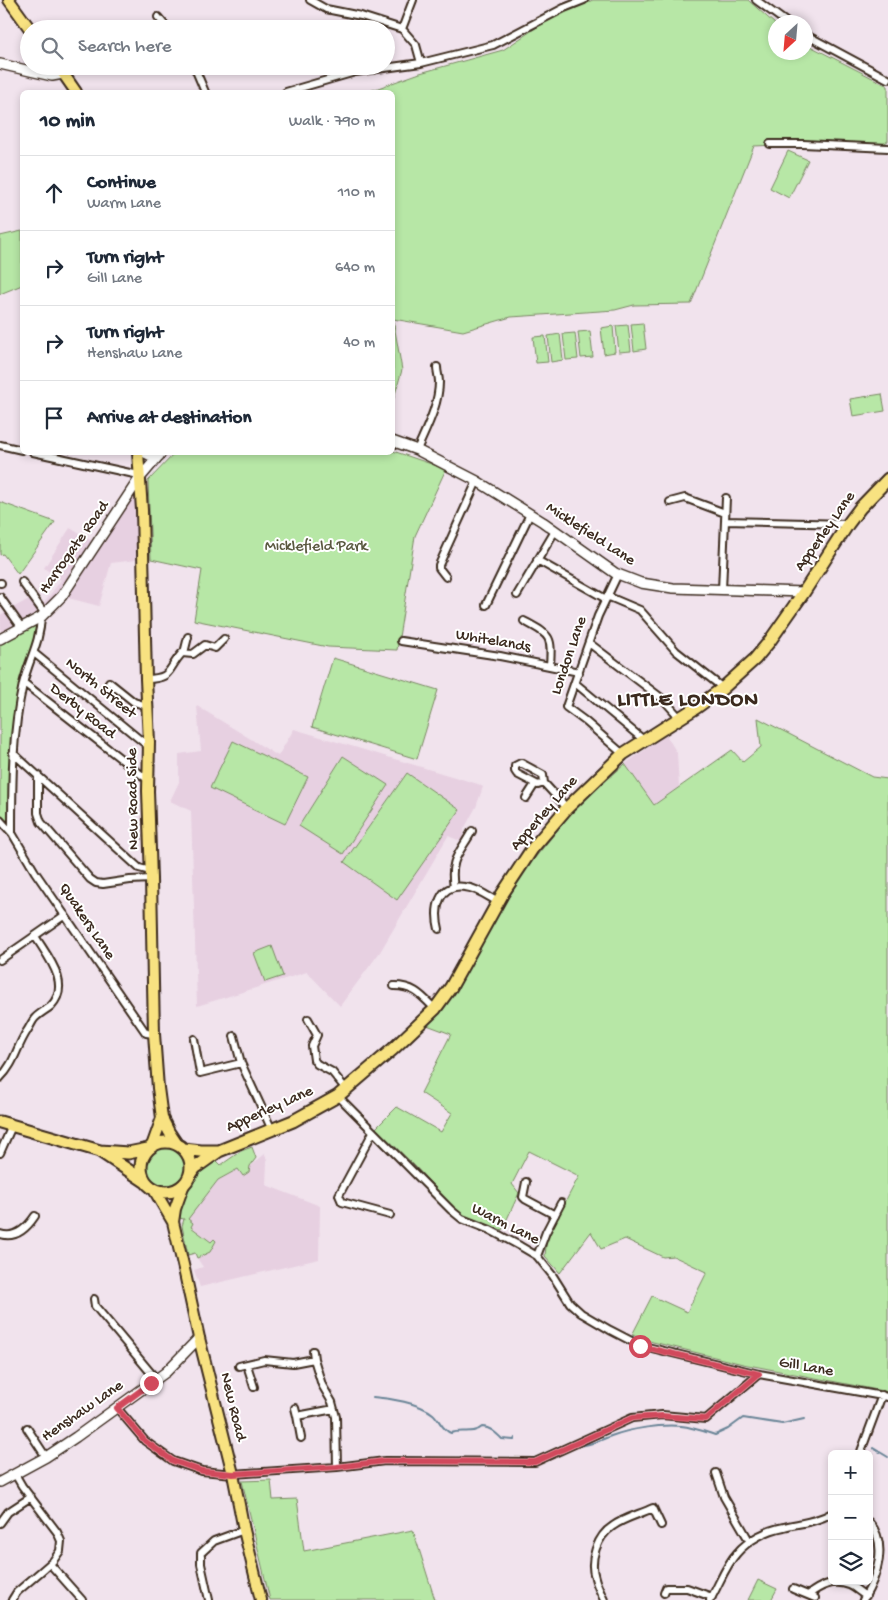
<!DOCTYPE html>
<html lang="en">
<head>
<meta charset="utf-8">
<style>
  :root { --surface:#fff; --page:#f2f2f3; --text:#1f2937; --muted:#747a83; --line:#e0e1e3 }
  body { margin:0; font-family:"Gochi Hand",sans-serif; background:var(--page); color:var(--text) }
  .controls { position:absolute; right:15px; bottom:15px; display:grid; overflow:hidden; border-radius:8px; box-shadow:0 2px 8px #0003 }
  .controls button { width:45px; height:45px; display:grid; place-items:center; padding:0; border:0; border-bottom:1px solid var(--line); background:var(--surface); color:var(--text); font:25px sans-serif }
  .compass { position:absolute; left:768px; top:15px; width:45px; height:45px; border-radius:50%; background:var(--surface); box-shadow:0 2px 8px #0003; rotate:206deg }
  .stop { position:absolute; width:15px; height:15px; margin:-11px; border:4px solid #d1495b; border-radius:50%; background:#fff }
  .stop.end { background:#d1495b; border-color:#fff; box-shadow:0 1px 5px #0008 }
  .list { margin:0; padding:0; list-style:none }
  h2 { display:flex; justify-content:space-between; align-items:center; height:65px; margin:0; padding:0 20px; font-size:21px }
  h2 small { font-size:16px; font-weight:400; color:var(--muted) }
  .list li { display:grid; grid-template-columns:32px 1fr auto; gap:15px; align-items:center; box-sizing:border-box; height:75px; padding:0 20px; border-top:1px solid var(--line) }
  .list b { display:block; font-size:19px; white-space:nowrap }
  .list p { margin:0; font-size:16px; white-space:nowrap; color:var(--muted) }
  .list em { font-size:16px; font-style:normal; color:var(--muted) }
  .icon { flex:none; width:28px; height:28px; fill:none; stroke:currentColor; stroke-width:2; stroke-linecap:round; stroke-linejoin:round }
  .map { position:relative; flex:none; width:888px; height:1600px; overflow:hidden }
  .search { position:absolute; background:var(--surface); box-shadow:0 2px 8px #0003; left:20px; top:20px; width:375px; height:55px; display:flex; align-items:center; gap:12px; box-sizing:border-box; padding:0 18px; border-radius:28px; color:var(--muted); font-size:19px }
  .panel { position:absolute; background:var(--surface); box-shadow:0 2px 8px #0003; left:20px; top:90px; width:375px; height:365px; border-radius:8px }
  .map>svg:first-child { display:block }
  .built { fill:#e7d0e1 }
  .green { fill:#b7e7a6; stroke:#798862 }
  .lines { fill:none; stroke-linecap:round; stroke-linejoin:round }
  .stream { stroke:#6a8597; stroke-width:2 }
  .street-casing { stroke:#3b2a1e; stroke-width:10 }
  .secondary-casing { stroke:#3b2a1e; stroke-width:12 }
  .primary-casing { stroke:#3b2a1e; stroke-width:14 }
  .highway-casing { stroke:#3b2a1e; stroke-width:15 }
  .street { stroke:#fff; stroke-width:6 }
  .secondary { stroke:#fff; stroke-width:9 }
  .primary { stroke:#f8e281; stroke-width:10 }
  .highway { stroke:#f8e281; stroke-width:11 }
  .route { stroke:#d1495b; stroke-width:6 }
  .labels { text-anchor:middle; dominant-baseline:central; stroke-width:4; stroke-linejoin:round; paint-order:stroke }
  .street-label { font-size:16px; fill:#3b2a1e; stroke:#fff }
  .park-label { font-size:16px; fill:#5a5940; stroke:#fff }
  .district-label { font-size:21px; font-weight:bold; letter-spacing:1px; fill:#3b2a1e; stroke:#fff }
</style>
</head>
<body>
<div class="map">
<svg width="888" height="1600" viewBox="0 0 888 1600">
  <rect width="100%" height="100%" fill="#f1e3ed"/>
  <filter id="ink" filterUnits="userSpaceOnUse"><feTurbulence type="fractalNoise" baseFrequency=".02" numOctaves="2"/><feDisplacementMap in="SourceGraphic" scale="10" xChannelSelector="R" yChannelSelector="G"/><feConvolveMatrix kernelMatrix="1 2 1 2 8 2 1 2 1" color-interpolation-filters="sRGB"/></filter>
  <g filter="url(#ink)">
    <path class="built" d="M142,453H162L136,501V560L111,563L99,606L68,598L1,636L0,615L29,599L44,603L61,580L44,568L70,528L92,541L141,470Z
      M197,706L278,756L294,729L478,784L483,787L476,807L464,829L463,842L448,836L380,952L340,1006L307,972L197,1006L191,811L170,801L179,782V754L201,751Z
      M666,735L677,753L679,787L654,805L625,764Z
      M265,1154L267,1161L266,1185L320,1206L319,1259L200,1287L194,1270L203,1267L197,1258L210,1252L216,1241L214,1239L211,1242L190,1226L187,1219L218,1180L238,1169L243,1176L249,1172L250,1166Z"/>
    <path class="green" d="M593,0H748L775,24L776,52H806V44L888,86V141L881,145L822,143L754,146L691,304L634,305L615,310L511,317L463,331L393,319L402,370L393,401L392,92H367L420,73L503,50L558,13Z
      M788,151L808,160L789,198L770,188Z
      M22,231V285L0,294V236Z
      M643,323L646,349L634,351L631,324Z
      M628,325L631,351L619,352L616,326Z
      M613,326L615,352L604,354L601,328Z
      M590,331L593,357L581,358L578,332Z
      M575,333L578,359L566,360L563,334Z
      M560,334L563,360L551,362L548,336Z
      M545,336L548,362L536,363L533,337Z
      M882,394L885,411L853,416L850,399Z
      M393,451L446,469L415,536L397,650L328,647L194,620L202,570L151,559L148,481L176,452H392Z
      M0,502L55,522L18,574L3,554L0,555Z
      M41,617L24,683L13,753L12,833L0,820V639Z
      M333,658L438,690L417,759L312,727Z
      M758,718L872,777L888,779V1392L743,1364L653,1342L632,1335L652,1296L687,1312L707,1272L673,1256L663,1257L625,1239L601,1249L591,1232L560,1273L545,1256L547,1237L579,1176L529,1151L512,1184L519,1193L502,1230L461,1215L411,1162L376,1128L397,1107L441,1132L452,1113L421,1093L451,1034L427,1025L453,996L479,945L525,870L577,806L625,764L654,805L732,750L743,762L761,747Z
      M233,741L308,777L285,824L210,788Z
      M343,756L388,785L343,854L299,826Z
      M407,773L460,810L397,900L344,862Z
      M272,946L283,976L265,982L254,953Z
      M252,1147L256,1158L250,1166L249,1172L243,1176L238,1169L218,1180L188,1219L193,1223L191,1227L211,1242L214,1239L216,1241L210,1252L197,1258L195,1253L188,1255L182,1226L184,1219L179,1218C184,1190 194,1176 216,1160L221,1165L241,1151Z
      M147 1167a19 19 0 1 1 38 0a19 19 0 1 1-38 0Z
      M271,1480L273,1500L297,1499L304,1551L413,1530L435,1600H270L242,1481Z
      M758,1580L777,1589L771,1600H748Z"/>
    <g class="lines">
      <path class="stream" d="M373,1397C389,1398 420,1403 433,1414C440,1420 442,1430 451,1433C461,1429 473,1435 482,1427C490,1427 496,1433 502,1439L514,1440L515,1438
        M578,1446C591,1445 598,1441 611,1436C630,1429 660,1424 681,1426C692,1427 703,1431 715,1435L728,1429L743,1418L782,1424L804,1419
        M873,1448L888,1457"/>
      <defs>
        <path id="street" d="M310,0L326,9L361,16L402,29L416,45L421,63
          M756,0L786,22
          M158,17L168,29
          M402,29L413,0
          M806,35L888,79
          M194,66L205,92
          M286,92L355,72L421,63L493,45L564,8L584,0
          M770,144H803L888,148
          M0,445L22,450
          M417,450C426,429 439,405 439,382C439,377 437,372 437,367
          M33,452L139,475
          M670,502L685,498L725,513
          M725,521L848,524
          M537,560L606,599
          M618,574L598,616L566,707L585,721L623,754
          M446,577L439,568V565L477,481
          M22,582L45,614
          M0,583H1
          M722,590L726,498
          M517,595L555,531
          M607,596L640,610L676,651L723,688
          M0,597L22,628
          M486,605L530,514
          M524,621C551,636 552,635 550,666
          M401,641L500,656L579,672
          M589,643L664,700L680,718
          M34,653L149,747
          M184,653L188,637
          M146,679C173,678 166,671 182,653L193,654L205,645L215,648L224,639
          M109,682L134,702L147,706
          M24,683L148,780
          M575,683L645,741
          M13,753L139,868L151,871
          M38,775V813L41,822L90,879L96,883L103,884L130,880L151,879
          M544,783L538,785L517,774L515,771V766L521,763L543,775L544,783L567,808
          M526,798L535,784
          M0,820L12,833L35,872L146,1033L154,1034
          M12,833C12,783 12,733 23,684C29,659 40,643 41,617
          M454,887C449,859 460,853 472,831
          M439,929C434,909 438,883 465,887C477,888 487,896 498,902
          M0,960L65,915
          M394,986C414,986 421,995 435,1009
          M308,1019L317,1035L312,1046L314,1060L317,1064L332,1072L346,1089
          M234,1036L241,1063
          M194,1039L200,1073L241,1063L272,1130
          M0,1078C15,1063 16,1048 27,1031C30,1027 32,1021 35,1018C40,1013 46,1010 51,1006C72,984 47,956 35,936
          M338,1096L451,1210L462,1219L490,1230L520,1246L537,1256L553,1276L570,1303L581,1313L610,1330L639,1345L759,1374
          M373,1132L339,1195L342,1202L390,1215
          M0,1153L12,1126
          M526,1182L523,1197L525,1199L555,1215
          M0,1234C15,1239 27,1228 35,1216
          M537,1256L546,1232L561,1203
          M94,1299L95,1306L156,1379
          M313,1351L314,1359
          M247,1365L254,1387
          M239,1366L264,1360L293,1363L314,1359L322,1385L332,1402L336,1417L337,1467
          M117,1408L145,1441L173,1461L202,1471L233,1474L337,1467L385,1461L535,1462L632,1418L662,1415L706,1419L759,1374L888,1397
          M295,1408L297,1416
          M27,1428L46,1457
          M301,1438L297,1416L334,1409
          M860,1454L882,1395
          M716,1473L724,1497L750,1542
          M0,1523L8,1512L31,1497
          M50,1564L82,1600
          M793,1589L815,1598
          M664,1593L666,1588H687L712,1597
          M808,1595C820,1586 833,1579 849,1585C855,1587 860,1593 866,1596
          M12,1600L17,1592L53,1561L60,1551L61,1541L57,1532L22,1486L15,1474
          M209,1600L201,1564V1553L214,1541L244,1530
          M604,1600C601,1593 597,1586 595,1578C589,1560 597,1536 613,1526C624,1518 640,1514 653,1508L661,1525
          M710,1600C719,1585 725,1566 737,1553C748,1540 767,1530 784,1527C800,1523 817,1522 832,1513
          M863,1600C878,1576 888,1543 869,1522"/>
        <path id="secondary" d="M0,64L52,76L63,74
          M392,441L417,450L477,481L543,522L615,573L641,583L673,588L804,592
          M143,452L151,456H159
          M0,639L41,617L62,596L139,479L162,452
          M0,1482L46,1457L76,1437L166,1372L199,1338"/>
        <path id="primary" d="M9,0L30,29
          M58,66L76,92
          M138,452L142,510L146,679L149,742L148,791L151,879L154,1034L158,1088L162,1118L169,1132L177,1144
          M152,1146L162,1118
          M153,1188L173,1222L184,1269L199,1338L233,1474L244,1530L261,1600
          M173,1222L175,1209L184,1184"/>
        <path id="highway" d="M0,1122L100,1151L128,1153L148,1149
          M141 1167a25 25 0 1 1 50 0a25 25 0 1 1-50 0Z
          M184,1149L201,1151H219
          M101,1152L146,1182
          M189,1177L195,1168L219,1151L293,1121L338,1096L393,1049L435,1009L451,987L503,893L532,849L567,808L623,754L697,707L723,688L755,659L769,642L804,592L848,524L860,508L888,479"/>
      </defs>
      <use href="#street" class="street-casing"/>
      <use href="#secondary" class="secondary-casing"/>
      <use href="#primary" class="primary-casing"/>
      <use href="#highway" class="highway-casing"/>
      <use href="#street" class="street"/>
      <use href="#secondary" class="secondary"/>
      <use href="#primary" class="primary"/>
      <use href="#highway" class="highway"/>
    </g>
  </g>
  <g class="lines" filter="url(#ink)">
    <path class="route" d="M151,1383L117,1408L145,1441L173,1461L202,1471L233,1474L337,1467L385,1461L535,1462L632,1418L662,1416L706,1419L759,1374L640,1346"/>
  </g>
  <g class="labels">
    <g class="street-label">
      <text transform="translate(826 532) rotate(-55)">Apperley Lane</text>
      <text transform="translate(590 535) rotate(33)">Micklefield Lane</text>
      <text transform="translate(75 548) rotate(-55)">Harrogate Road</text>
      <text transform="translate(493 642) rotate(10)">Whitelands</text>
      <text transform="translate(570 656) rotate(-71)">London Lane</text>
      <text transform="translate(100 689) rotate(39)">North Street</text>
      <text transform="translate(82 712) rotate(38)">Derby Road</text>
      <text transform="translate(134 799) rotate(-91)">New Road Side</text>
      <text transform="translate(545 814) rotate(-49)">Apperley Lane</text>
      <text transform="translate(86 922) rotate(56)">Quakers Lane</text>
      <text transform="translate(270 1110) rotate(-24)">Apperley Lane</text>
      <text transform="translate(505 1225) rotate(27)">Warm Lane</text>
      <text transform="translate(806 1368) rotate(10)">Gill Lane</text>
      <text transform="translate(232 1407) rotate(76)">New Road</text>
      <text transform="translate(83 1412) rotate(-35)">Henshaw Lane</text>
    </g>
    <g class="park-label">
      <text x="316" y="547">Micklefield Park</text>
    </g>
    <g class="district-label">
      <text x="688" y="701">LITTLE LONDON</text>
    </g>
  </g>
</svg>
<div class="controls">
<button>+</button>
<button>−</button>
<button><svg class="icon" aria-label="layers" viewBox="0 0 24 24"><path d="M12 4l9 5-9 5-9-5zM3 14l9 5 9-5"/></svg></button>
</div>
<svg class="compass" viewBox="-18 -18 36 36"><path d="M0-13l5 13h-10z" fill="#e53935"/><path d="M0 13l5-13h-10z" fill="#747a83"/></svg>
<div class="stop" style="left:640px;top:1346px"></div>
<div class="stop end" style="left:151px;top:1383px"></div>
<div class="search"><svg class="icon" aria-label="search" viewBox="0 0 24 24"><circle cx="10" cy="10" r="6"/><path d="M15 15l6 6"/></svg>Search here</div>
<section class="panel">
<h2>10 min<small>Walk · 790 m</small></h2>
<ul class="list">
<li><svg class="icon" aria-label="ahead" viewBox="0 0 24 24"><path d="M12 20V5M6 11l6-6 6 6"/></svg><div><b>Continue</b><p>Warm Lane</p></div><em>110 m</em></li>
<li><svg class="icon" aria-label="right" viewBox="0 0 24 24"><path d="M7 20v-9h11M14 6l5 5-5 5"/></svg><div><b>Turn right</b><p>Gill Lane</p></div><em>640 m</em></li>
<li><svg class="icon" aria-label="right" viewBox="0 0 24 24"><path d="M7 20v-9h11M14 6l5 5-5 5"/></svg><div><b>Turn right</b><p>Henshaw Lane</p></div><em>40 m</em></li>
<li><svg class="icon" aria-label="arrive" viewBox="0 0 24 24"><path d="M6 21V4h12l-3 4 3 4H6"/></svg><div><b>Arrive at destination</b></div></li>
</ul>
</section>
</div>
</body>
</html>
